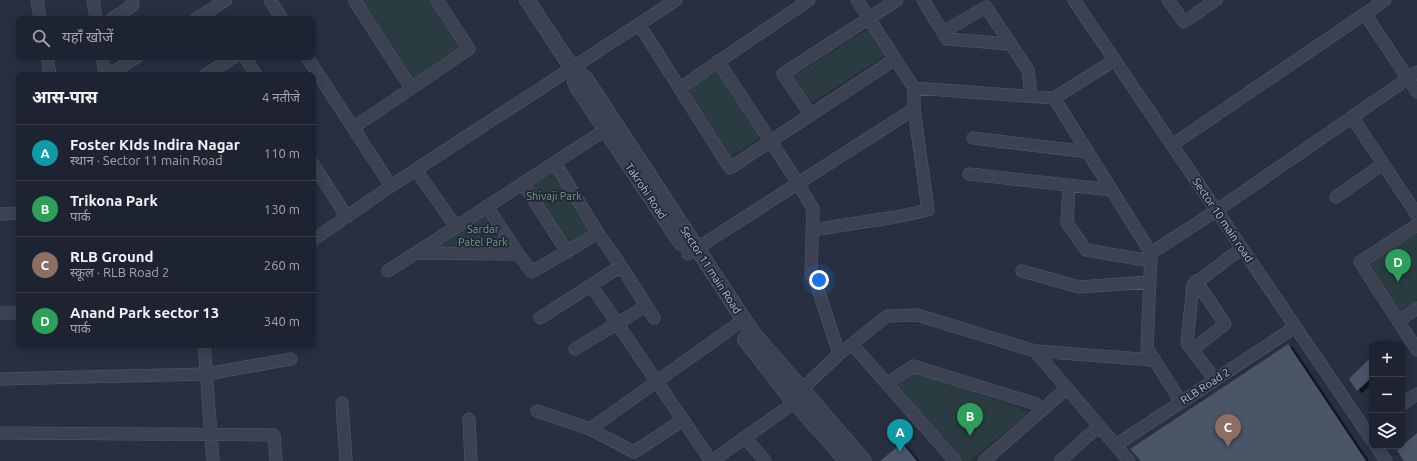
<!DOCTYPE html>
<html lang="hi">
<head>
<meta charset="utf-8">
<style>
  :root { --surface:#1e2331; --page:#262b39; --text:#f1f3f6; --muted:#a1a4ab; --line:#3c404d; --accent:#96adf3 }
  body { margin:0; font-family:Ubuntu,"Noto Sans Devanagari",sans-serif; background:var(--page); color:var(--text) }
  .controls { position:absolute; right:12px; bottom:12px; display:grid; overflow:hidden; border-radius:8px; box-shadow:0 2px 10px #0003 }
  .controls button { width:36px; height:36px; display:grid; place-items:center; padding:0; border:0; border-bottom:1px solid var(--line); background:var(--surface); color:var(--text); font:20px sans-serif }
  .you { position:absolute; left:819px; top:280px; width:14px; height:14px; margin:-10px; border:3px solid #fff; border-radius:50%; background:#1a73e8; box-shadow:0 0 0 6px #1a73e833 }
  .badge { display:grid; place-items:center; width:26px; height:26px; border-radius:50%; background:var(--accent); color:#fff; font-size:13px; font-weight:700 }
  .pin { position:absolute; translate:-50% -33px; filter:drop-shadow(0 1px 2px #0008) }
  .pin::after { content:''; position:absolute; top:21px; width:14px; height:12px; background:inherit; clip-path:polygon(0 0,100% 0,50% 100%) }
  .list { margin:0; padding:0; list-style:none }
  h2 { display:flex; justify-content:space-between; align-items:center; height:52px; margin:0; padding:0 16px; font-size:17px }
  h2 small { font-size:13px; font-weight:400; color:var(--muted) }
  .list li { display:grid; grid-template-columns:26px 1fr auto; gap:12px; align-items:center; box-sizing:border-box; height:56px; padding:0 16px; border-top:1px solid var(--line) }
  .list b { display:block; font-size:15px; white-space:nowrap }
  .list p { margin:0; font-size:13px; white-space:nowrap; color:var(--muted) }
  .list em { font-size:13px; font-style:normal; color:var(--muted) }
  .icon { flex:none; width:22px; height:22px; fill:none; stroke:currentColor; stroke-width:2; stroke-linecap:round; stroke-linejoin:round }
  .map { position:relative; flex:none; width:1417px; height:461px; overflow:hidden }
  .search { position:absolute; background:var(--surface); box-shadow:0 2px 10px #0003; left:16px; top:16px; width:300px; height:44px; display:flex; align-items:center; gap:10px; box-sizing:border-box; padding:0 14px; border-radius:8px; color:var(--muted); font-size:15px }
  .panel { position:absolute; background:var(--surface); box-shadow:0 2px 10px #0003; left:16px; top:72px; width:300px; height:276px; border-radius:8px }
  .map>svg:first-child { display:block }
  .green { fill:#2a3c42 }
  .building { fill:#4c5468; filter:url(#shadow) }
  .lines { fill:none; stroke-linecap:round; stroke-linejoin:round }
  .minor-casing { stroke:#545a68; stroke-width:13 }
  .tertiary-casing { stroke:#545a68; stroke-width:16 }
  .minor { stroke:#3c4251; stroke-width:12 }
  .tertiary { stroke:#3c4251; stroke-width:15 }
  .labels { text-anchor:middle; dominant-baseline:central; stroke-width:3.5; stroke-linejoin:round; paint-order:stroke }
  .street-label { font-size:11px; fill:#b9becb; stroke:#212737 }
  .park-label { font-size:11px; fill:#729b81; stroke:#212737 }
</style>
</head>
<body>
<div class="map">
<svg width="1417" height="461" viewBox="0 0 1417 461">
  <defs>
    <filter id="shadow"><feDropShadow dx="4.5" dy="2.5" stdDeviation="0" flood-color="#0009"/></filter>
  </defs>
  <rect width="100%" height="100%" fill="#282f41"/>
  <path class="green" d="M359,0H430L462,49L414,81Z
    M869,28L886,55L811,103L794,76Z
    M718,71L760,138L731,156L689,89Z
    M555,170L594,232L570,246L530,185Z
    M487,212L514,252L430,251Z
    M1417,233V299L1399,311L1368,264Z
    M916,372L1029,412L970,461H961L896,386Z"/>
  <path class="building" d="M1288,344L1366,461H1141L1130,449Z
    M1372,356V377L1357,391L1349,379Z
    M1417,433V461H1404L1397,450Z
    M902,443L917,461H880Z"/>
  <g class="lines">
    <defs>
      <path id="minor" d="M37,0L40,19
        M93,0L96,19
        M270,0L282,19
        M354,0L411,88
        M857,0L914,88L1054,98L1115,60
        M923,0L947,39L1011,44
        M1074,0L1372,440
        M1168,0L1184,22L1216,0
        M1365,14L1417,92
        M112,19L133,5L132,0
        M196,19L226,0
        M639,24L730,168L895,59
        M943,32L986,7L1028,70L1031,96
        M47,57L50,75
        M102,57L105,75
        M245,57L256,75
        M307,57L391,186
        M718,61L798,183L813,209L811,273L818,289L839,354
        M108,75L137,57
        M205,75L234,57
        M680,88L809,0
        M1054,98L1151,253L1147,348L1181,402
        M811,115L783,74L897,0
        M1352,117L1417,215
        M353,128L469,49L437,0
        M973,138L1088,152
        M1172,145L1385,0
        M313,164L347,217
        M416,170L456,227
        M969,174L1112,190
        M523,183L567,252
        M1069,186L1067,223L1086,250L1151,261
        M1336,197L1383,164
        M0,214L19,213
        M1417,225L1360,262L1417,350
        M812,230L896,217L928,210L914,109
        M313,240L391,186L676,0
        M416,253L518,254L487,206
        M1151,253L1216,211L1417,72
        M518,254L532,272L598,233L555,163
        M688,254L914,109V88
        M621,266L654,318
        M388,271L605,130
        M1022,271L1079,287L1150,282
        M591,285L711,461
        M0,313H19
        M540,318L621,266L598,233
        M1398,321L1417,308
        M852,344L955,461
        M204,345L213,461
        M575,349L646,306
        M1192,350L1225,324L1196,281
        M1035,351L1129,461
        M1,379L206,374L291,359
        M1215,380L1187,343L1193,285L1242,248
        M887,384L913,366L1036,404L1042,410
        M342,403L346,461
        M1402,404L1417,394
        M537,411L590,429L634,452L683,420
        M469,419L471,461
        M590,429L736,325
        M0,433L274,435L276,461
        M745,437L765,461
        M1116,445L1295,327
        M1376,446L1386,461
        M712,461L795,402L801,390L839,354L887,316L917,315L1035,351L1154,360
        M984,461L1067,388
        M1060,461L1099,426"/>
      <path id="tertiary" d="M527,0L572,68L585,78L752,332L864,461
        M572,68L576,85L681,243
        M745,339L790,397L847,461"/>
    </defs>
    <use href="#minor" class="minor-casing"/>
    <use href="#tertiary" class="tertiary-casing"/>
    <use href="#minor" class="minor"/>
    <use href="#tertiary" class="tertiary"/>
  </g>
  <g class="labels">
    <g class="street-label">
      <text transform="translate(646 191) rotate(56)">Takrohi Road</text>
      <text transform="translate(1223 220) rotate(56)">Sector 10 main road</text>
      <text transform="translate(711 270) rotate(57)">Sector 11 main Road</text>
      <text transform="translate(1205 386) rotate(-33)">RLB Road 2</text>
    </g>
    <g class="park-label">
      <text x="554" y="196">Shivaji Park</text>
      <text x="483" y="229">Sardar<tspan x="483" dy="13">Patel Park</tspan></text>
    </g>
  </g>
</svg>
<div class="controls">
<button>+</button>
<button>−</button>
<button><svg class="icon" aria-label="layers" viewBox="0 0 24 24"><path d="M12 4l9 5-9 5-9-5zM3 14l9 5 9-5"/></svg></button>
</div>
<div class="you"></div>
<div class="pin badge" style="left:900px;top:452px;background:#0f9aa8">A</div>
<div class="pin badge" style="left:970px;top:436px;background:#2e9e5b">B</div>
<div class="pin badge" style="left:1228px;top:447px;background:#8d6e63">C</div>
<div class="pin badge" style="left:1398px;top:282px;background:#2e9e5b">D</div>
<div class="search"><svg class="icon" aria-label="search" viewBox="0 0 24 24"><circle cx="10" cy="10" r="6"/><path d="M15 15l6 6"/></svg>यहाँ खोजें</div>
<section class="panel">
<h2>आस-पास<small>4 नतीजे</small></h2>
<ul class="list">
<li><span class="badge" style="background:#0f9aa8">A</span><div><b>Foster KIds Indira Nagar</b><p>स्थान · Sector 11 main Road</p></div><em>110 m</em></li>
<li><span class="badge" style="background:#2e9e5b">B</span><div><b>Trikona Park</b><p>पार्क</p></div><em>130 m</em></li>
<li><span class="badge" style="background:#8d6e63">C</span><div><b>RLB Ground</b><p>स्कूल · RLB Road 2</p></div><em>260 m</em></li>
<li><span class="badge" style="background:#2e9e5b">D</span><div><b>Anand Park sector 13</b><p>पार्क</p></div><em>340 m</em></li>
</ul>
</section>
</div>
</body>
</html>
